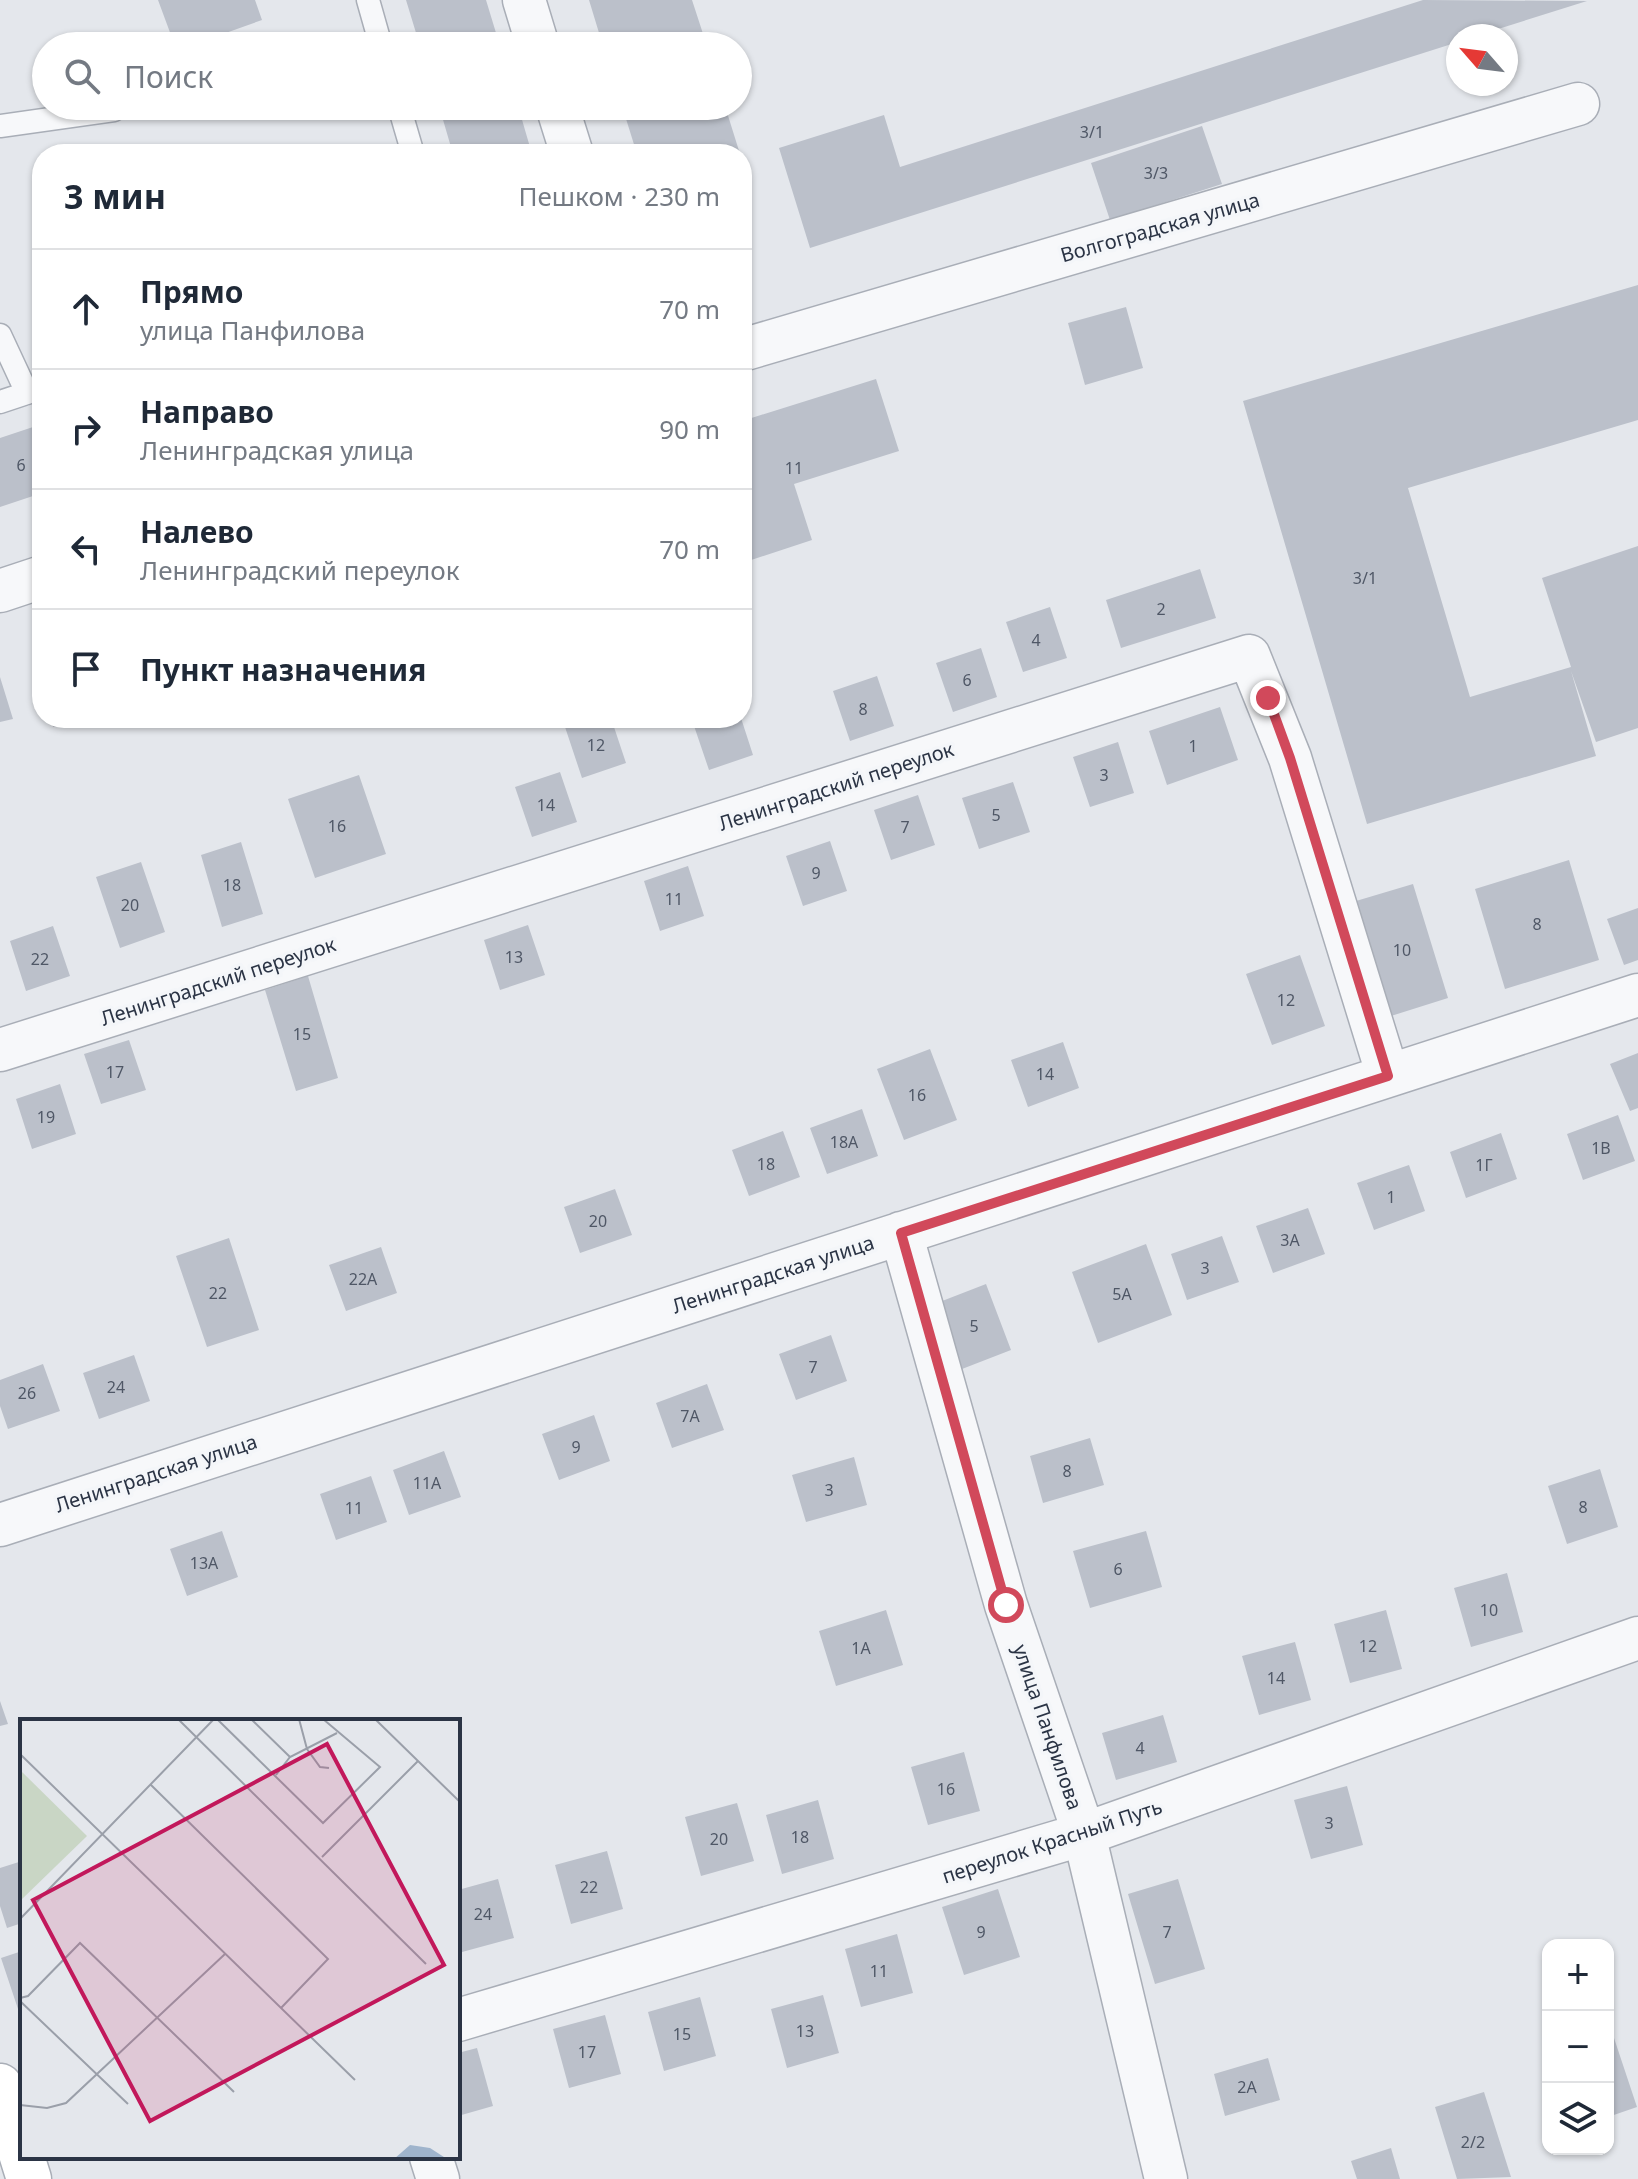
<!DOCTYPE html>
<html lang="ru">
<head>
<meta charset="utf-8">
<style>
  :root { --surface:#fff; --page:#f6f6f7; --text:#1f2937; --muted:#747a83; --line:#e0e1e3 }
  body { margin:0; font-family:"Noto Sans",sans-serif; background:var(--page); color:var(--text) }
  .controls { position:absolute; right:24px; bottom:24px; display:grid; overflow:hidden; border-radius:16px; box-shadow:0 2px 6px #0004 }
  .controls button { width:72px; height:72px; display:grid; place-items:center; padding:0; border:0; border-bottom:2px solid var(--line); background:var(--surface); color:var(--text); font:40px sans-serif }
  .compass { position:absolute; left:1446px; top:24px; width:72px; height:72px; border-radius:50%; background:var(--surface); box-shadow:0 2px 6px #0004; rotate:298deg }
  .stop { position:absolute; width:24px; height:24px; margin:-18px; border:6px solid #d1495b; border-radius:50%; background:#fff }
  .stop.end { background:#d1495b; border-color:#fff; box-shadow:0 2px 8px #0008 }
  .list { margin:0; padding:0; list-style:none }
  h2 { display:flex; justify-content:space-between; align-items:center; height:104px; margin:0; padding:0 32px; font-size:34px }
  h2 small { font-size:26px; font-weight:400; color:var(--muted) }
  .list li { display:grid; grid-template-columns:52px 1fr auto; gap:24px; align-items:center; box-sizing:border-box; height:120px; padding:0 32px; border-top:2px solid var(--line) }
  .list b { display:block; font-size:30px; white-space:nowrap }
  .list p { margin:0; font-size:26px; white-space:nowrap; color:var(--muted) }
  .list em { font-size:26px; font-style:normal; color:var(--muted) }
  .icon { flex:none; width:44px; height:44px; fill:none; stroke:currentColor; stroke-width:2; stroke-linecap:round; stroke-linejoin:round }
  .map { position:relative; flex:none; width:1638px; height:2179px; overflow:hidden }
  .search { position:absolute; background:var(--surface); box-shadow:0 2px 6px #0004; left:32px; top:32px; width:720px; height:88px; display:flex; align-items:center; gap:20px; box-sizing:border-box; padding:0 28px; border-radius:44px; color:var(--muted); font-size:30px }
  .panel { position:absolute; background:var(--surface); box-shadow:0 2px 6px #0004; left:32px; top:144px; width:720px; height:584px; border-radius:32px }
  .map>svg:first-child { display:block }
  .building { fill:#bbc0ca }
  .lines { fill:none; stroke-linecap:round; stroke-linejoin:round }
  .lane-casing { stroke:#a9aeb7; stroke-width:25 }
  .street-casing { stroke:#a9aeb7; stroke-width:45 }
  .secondary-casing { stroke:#a9aeb7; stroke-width:47 }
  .lane { stroke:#f7f8fa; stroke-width:22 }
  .street { stroke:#f7f8fa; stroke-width:42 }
  .secondary { stroke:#fff; stroke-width:44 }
  .route { stroke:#d1495b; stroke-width:10 }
  .labels { text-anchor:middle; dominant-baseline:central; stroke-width:7; stroke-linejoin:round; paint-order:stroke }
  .number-label { font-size:16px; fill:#4f5766 }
  .street-label { font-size:20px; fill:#2b3445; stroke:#f4f6f9 }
  .inset-road { fill:none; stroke:#9a9fa9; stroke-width:2 }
  .view { fill:#c2185b; fill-opacity:0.15; stroke:#c2185b; stroke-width:4 }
  .inset-edge { fill:none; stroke:#2b3445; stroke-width:4 }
</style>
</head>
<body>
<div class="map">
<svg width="1638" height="2179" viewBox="0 0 1638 2179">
  <rect width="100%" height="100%" fill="#e4e7ec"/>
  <path class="building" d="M158,0H255L262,20L189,46H175Z
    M406,0H486L500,46H420Z
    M589,0H692L707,46H603Z
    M1423,0L1587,1L1476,36H1458V42L810,248L779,148L884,115L900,167Z
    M439,106H518L532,154H453Z
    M622,106H725L740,154H637Z
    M1202,126L1222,184L1110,220L1091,163Z
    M1638,285V420L1408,488L1470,697L1571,667L1542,578L1638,546V728L1596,742L1571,671L1596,756L1367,824L1243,401Z
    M1126,307L1143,368L1085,385L1068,323Z
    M876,379L899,451L794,484L812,540L742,563V421Z
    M42,424V493L0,507V438Z
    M1200,569L1216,618L1121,648L1106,600Z
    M1050,607L1067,658L1023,672L1006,622Z
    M981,648L997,697L953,712L936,663Z
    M42,653V677H41L36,655Z
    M877,676L894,726L850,741L833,691Z
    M0,677L13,719L0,722Z
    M1220,707L1238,760L1167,785L1149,731Z
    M51,718H84V719L53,727Z
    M593,718H611L626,763L582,778L565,727Z
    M699,718H741L753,755L709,770L692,720Z
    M1118,742L1134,793L1090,807L1073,757Z
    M560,772L577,822L532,837L515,787Z
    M359,775L386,854L315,878L288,799Z
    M1013,782L1030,832L979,849L962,798Z
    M918,795L935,845L891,860L874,810Z
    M830,841L847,891L803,906L786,856Z
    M241,842L263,914L222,927L201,855Z
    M1569,860L1599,960L1505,989L1475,889Z
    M141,862L165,932L120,948L96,877Z
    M688,866L704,916L660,931L644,881Z
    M1413,884L1448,998L1391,1016L1356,901Z
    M1638,908V960L1624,965L1607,919Z
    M528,925L545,975L500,990L484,940Z
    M53,926L70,976L26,991L10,941Z
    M1300,955L1325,1026L1272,1045L1246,974Z
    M308,976L338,1078L296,1091L265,990Z
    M129,1040L146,1090L101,1104L84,1054Z
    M1063,1042L1079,1088L1028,1107L1011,1060Z
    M930,1049L957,1120L904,1140L877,1069Z
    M1638,1053V1108L1630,1111L1610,1064Z
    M60,1084L76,1134L32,1149L16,1099Z
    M862,1109L878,1156L827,1174L810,1128Z
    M1618,1115L1635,1161L1583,1180L1567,1134Z
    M783,1131L800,1177L749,1196L732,1150Z
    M1501,1133L1517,1179L1466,1198L1450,1152Z
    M1409,1165L1425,1211L1374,1230L1357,1183Z
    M615,1189L632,1235L580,1253L564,1207Z
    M1308,1208L1325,1254L1273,1273L1256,1226Z
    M1222,1236L1239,1282L1187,1300L1171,1254Z
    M229,1238L259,1330L207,1347L176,1256Z
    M1146,1244L1172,1315L1098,1343L1072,1272Z
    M381,1247L397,1293L346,1311L329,1265Z
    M986,1284L1011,1350L962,1369L937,1303Z
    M831,1335L847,1381L796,1400L779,1354Z
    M134,1355L150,1401L99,1419L83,1373Z
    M43,1364L60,1411L8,1429L0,1406V1380Z
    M707,1384L724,1430L672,1448L656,1403Z
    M594,1415L610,1461L559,1480L542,1434Z
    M1090,1438L1104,1485L1043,1503L1030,1456Z
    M444,1451L461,1497L409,1515L393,1470Z
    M854,1457L867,1505L806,1522L792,1475Z
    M1600,1469L1618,1527L1567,1544L1548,1486Z
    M371,1476L387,1522L336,1540L320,1494Z
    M222,1531L238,1577L187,1596L170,1549Z
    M1146,1531L1162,1587L1090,1608L1073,1551Z
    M1507,1573L1523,1632L1471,1647L1454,1588Z
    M886,1610L903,1665L836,1686L819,1631Z
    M1386,1610L1402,1669L1350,1683L1334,1624Z
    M1295,1642L1311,1700L1259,1715L1242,1656Z
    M0,1701L8,1724L0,1726Z
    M1163,1715L1177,1762L1116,1780L1102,1733Z
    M964,1752L980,1811L928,1825L911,1767Z
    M1347,1786L1363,1845L1311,1859L1294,1800Z
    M818,1800L834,1859L782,1874L766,1815Z
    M737,1803L754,1861L701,1876L685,1817Z
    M607,1851L623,1909L571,1924L555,1865Z
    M22,1861V1923L7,1928L0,1906V1868Z
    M498,1879L514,1938L462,1952L458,1938V1890Z
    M1178,1879L1205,1969L1155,1984L1128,1894Z
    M998,1889L1020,1957L964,1975L942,1907Z
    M897,1934L913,1993L861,2007L845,1949Z
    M22,1951V2018H21L1,1958Z
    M823,1995L839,2053L787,2068L771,2009Z
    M700,1997L716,2056L664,2071L648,2012Z
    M605,2015L621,2074L569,2088L553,2029Z
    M1608,2020L1637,2107L1608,2117Z
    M477,2048L493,2106L458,2116V2053Z
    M1268,2058L1280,2100L1225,2116L1214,2074Z
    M1484,2092L1511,2177L1457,2179L1435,2107Z
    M1391,2148L1400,2179H1357L1351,2161Z"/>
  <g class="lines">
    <defs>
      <path id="lane" d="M368,0L381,46
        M399,106L413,154
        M0,126L114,110L116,106
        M0,335L27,393
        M0,402L42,388"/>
      <path id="street" d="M524,0L538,46
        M557,106L572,154
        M742,350L1578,104
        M0,591L42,577
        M0,1050L1249,656L1290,758L1388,1076
        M901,1233L1006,1605L1084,1834L1166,2179
        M0,1525L1638,995
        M458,2020L1084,1834L1638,1638
        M431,2157L438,2179"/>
      <path id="secondary" d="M0,2086L29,2179"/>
    </defs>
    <use href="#lane" class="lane-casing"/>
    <use href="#street" class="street-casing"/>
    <use href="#secondary" class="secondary-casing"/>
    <use href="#lane" class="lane"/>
    <use href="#street" class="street"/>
    <use href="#secondary" class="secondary"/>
  </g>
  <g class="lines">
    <path class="route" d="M1006,1605L901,1233L1388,1076L1290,758L1268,698"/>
  </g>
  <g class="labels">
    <g class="number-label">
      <text x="1092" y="132">3/1</text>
      <text x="1156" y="173">3/3</text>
      <text x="21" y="465">6</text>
      <text x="794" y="468">11</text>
      <text x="1365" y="578">3/1</text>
      <text x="1161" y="609">2</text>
      <text x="1036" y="640">4</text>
      <text x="967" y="680">6</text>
      <text x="863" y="709">8</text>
      <text x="596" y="745">12</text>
      <text x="1193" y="746">1</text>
      <text x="1104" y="775">3</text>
      <text x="546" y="805">14</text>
      <text x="996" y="815">5</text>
      <text x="337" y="826">16</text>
      <text x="905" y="827">7</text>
      <text x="816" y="873">9</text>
      <text x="232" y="885">18</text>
      <text x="674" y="899">11</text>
      <text x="130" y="905">20</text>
      <text x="1537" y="924">8</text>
      <text x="1402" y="950">10</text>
      <text x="514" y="957">13</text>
      <text x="40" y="959">22</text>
      <text x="1286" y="1000">12</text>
      <text x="302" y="1034">15</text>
      <text x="115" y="1072">17</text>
      <text x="1045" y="1074">14</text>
      <text x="917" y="1095">16</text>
      <text x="46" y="1117">19</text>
      <text x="844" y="1142">18А</text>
      <text x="1601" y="1148">1В</text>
      <text x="766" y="1164">18</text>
      <text x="1484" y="1165">1Г</text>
      <text x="1391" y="1197">1</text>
      <text x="598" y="1221">20</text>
      <text x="1290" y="1240">3А</text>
      <text x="1205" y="1268">3</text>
      <text x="363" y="1279">22А</text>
      <text x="218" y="1293">22</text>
      <text x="1122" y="1294">5А</text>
      <text x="974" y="1326">5</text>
      <text x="813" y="1367">7</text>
      <text x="116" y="1387">24</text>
      <text x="27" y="1393">26</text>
      <text x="690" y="1416">7А</text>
      <text x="576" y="1447">9</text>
      <text x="1067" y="1471">8</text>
      <text x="427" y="1483">11А</text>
      <text x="829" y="1490">3</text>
      <text x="1583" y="1507">8</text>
      <text x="354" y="1508">11</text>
      <text x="204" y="1563">13А</text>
      <text x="1118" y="1569">6</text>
      <text x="1489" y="1610">10</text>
      <text x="1368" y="1646">12</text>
      <text x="861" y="1648">1А</text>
      <text x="1276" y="1678">14</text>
      <text x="1140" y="1748">4</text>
      <text x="946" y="1789">16</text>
      <text x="1329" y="1823">3</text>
      <text x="800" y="1837">18</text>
      <text x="719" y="1839">20</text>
      <text x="589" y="1887">22</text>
      <text x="483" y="1914">24</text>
      <text x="981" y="1932">9</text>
      <text x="1167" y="1932">7</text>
      <text x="879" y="1971">11</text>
      <text x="805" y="2031">13</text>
      <text x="682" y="2034">15</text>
      <text x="587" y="2052">17</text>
      <text x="1247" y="2087">2А</text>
      <text x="1473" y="2142">2/2</text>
    </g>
    <g class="street-label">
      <text transform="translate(1160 227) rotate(-16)">Волгоградская улица</text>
      <text transform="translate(836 786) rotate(-18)">Ленинградский переулок</text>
      <text transform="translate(218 981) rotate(-18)">Ленинградский переулок</text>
      <text transform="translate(773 1274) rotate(-18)">Ленинградская улица</text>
      <text transform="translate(156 1473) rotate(-18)">Ленинградская улица</text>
      <text transform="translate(1048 1727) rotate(71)">улица Панфилова</text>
      <text transform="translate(1052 1841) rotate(-18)">переулок Красный Путь</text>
    </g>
  </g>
  <g transform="translate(20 1719)">
    <rect width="440" height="440" fill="#e4e7ec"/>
    <path d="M0,51L67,117L0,182Z" fill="#c9d6c5"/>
    <path d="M390,426L410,429L427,440H374Z" fill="#9fb4cc"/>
    <path class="inset-road" d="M158,0L406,245M197,0L303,104L360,48L303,0M231,0L270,38M279,0L287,30L300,48L309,49M355,0L440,83M0,35L335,361M256,56L270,38L317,14M131,66L308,240L261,289M302,138L398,42M0,200L194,0M0,279L8,277L60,224L214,373M0,282L108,385M0,386L27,389L46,384L205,235"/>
    <path class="view" d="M307,25L424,246L130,402L13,181Z"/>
    <rect width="440" height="440" class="inset-edge"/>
  </g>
</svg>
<div class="controls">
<button>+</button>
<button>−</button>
<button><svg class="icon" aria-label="layers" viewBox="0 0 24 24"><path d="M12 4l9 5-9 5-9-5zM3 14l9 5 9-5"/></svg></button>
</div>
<svg class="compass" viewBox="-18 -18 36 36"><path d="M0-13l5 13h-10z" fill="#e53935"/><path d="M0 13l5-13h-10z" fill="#747a83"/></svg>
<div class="stop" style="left:1006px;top:1605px"></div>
<div class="stop end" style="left:1268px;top:698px"></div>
<div class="search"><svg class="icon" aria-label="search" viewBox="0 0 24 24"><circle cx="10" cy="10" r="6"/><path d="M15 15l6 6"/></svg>Поиск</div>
<section class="panel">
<h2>3 мин<small>Пешком · 230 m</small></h2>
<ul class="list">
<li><svg class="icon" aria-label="ahead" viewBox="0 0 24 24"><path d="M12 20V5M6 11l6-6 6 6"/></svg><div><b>Прямо</b><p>улица Панфилова</p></div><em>70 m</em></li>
<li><svg class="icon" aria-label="right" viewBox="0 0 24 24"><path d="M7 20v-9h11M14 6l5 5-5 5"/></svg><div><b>Направо</b><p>Ленинградская улица</p></div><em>90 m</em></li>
<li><svg class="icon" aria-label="left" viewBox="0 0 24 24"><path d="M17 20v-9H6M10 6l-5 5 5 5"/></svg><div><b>Налево</b><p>Ленинградский переулок</p></div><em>70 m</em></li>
<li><svg class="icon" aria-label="arrive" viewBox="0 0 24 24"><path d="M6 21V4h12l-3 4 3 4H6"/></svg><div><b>Пункт назначения</b></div></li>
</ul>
</section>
</div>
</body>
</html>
